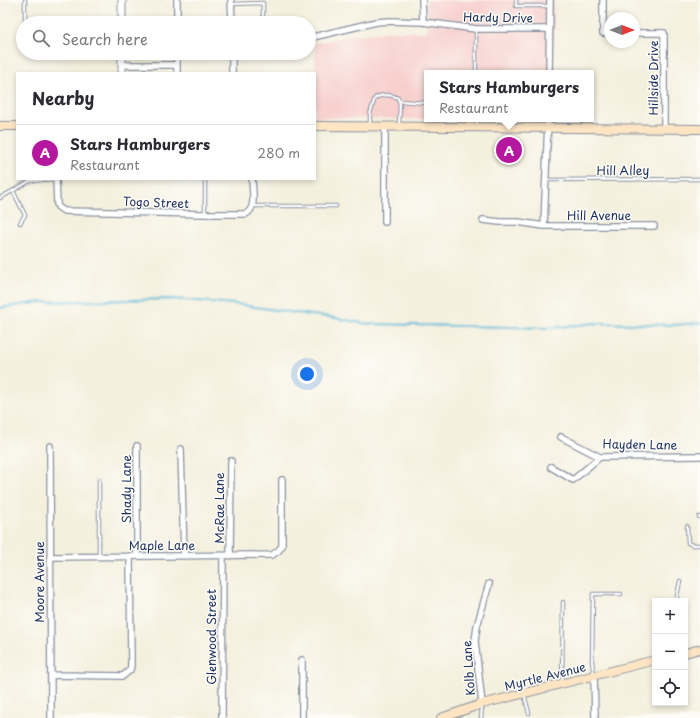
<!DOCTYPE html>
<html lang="en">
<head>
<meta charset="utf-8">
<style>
  :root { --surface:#fff; --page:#f2f2f3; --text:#2b2b33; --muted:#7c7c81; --line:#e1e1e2; --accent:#b5179e }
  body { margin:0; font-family:"Playpen Sans",sans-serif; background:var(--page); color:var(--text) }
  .controls { position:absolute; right:12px; bottom:12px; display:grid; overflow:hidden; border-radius:0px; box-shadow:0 2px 6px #0003 }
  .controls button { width:36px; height:36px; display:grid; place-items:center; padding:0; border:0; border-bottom:1px solid var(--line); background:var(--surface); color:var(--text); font:20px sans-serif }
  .compass { position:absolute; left:604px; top:12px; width:36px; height:36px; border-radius:50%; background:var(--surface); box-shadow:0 2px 6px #0003; rotate:90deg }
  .you { position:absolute; left:307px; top:374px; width:14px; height:14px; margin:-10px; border:3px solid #fff; border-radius:50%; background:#1a73e8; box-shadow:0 0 0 6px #1a73e833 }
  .badge { display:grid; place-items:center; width:26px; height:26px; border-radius:50%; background:var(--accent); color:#fff; font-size:13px; font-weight:700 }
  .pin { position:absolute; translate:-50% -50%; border:2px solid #fff; box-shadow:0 1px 4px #0006 }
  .popup { position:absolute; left:424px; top:70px; width:170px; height:52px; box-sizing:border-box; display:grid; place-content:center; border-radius:0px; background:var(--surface); filter:drop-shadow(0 1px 3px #0005); font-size:13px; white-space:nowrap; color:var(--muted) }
  .popup b { font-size:15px; color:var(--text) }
  .popup::after { content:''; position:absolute; left:50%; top:100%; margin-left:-8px; border:8px solid transparent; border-top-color:var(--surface) }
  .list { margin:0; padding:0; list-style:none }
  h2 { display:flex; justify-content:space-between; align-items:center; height:52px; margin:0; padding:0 16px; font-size:17px }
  h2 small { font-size:13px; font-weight:400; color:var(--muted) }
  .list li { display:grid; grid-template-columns:26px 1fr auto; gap:12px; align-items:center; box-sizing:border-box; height:56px; padding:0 16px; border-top:1px solid var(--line) }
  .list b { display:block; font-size:15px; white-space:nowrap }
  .list p { margin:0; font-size:13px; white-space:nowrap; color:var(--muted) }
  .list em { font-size:13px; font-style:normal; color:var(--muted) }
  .icon { flex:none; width:22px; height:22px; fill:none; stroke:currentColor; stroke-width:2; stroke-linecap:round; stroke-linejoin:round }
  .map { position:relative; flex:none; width:700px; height:718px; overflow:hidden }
  .search { position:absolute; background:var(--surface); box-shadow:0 2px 6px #0003; left:16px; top:16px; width:300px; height:44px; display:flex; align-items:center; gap:10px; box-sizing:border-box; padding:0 14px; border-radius:22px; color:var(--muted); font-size:15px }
  .panel { position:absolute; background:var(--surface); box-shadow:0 2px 6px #0003; left:16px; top:72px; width:300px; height:108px; border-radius:0px }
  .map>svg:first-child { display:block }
  .built { fill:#f7d0ce }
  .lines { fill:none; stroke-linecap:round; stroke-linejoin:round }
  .stream { stroke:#5ab7d8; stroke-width:2 }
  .service-casing { stroke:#88909e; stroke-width:4.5 }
  .minor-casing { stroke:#88909e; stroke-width:8 }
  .tertiary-casing { stroke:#88909e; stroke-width:9 }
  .secondary-casing { stroke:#88909e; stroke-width:10 }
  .service { stroke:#fff; stroke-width:2.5 }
  .minor { stroke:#fff; stroke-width:5.5 }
  .tertiary { stroke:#fff; stroke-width:7 }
  .secondary { stroke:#fde5c4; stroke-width:8 }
  .labels { text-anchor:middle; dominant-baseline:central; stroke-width:3; stroke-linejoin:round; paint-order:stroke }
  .street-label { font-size:12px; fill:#1b2f5e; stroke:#fdfcf7 }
</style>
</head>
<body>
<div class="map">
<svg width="700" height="718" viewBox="0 0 700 718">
  <rect width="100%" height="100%" fill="#fdfcf7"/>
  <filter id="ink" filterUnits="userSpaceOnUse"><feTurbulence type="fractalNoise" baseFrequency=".025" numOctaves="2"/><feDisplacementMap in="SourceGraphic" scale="8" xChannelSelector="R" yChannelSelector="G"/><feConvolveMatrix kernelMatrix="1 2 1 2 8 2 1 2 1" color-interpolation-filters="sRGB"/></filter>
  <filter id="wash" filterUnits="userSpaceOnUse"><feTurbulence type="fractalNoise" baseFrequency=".012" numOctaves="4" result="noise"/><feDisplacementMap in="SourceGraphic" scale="16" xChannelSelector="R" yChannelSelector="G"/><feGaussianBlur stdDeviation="0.9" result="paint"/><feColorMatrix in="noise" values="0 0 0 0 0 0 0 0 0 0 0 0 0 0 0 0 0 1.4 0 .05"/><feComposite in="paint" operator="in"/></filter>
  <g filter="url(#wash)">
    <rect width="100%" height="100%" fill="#f4f0de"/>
    <path class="built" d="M427,0H554L553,73H427V119L315,118V43L347,36L393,31L427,32Z"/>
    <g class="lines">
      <path class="stream" d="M0,308L40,302L173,299L235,304L289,312L329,317L368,324L550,328L596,323L673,325L700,323"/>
    </g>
  </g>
  <g filter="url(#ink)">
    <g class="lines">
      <defs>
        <path id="service" d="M25,0V23
          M516,0V6H549
          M232,4L263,3V23
          M476,30V73
          M399,101L427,103
          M477,119V127
          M370,124V114L375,98C382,94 391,94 398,98L400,104L399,125
          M205,179V214
          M547,180L700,179
          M13,191L25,215L20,223
          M0,198L30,181L56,179
          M253,206H336
          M699,517H700
          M687,526L688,543L692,545H700
          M99,556V479
          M676,601L680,581
          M594,675L592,662L593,594H621
          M562,683L563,602
          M524,694L529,713
          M481,718L482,707"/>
        <path id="minor" d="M177,0V23
          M231,0L232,23
          M422,0L423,22
          M603,0V33H610
          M634,33H664V129
          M309,38L376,22L390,21L423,22L476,29H549
          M177,53V73
          M232,53V73
          M122,65H177
          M549,73L550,0
          M56,179L57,204L58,207L64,211L205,214H246C257,208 252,190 252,179
          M483,220L500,222H518L544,226H654
          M385,222V126
          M544,226L548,119
          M561,437L600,457L700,456
          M50,446L51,718
          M181,449L184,556
          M551,467L573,480L600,457
          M137,556V446
          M230,556L231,461
          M50,557L272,555L278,551L282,546V480
          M302,660V718
          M51,675L123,676L130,670L131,666L130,556
          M594,675L595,718
          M482,704L475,641L477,626L489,584
          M222,718L223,556"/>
        <path id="tertiary" d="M122,23V0
          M122,73V53"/>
        <path id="secondary" d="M0,126H17
          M315,126L700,129
          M685,653L700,649
          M441,718L482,704L655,660"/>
      </defs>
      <use href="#service" class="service-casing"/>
      <use href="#minor" class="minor-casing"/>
      <use href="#tertiary" class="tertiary-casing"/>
      <use href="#secondary" class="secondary-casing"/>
      <use href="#service" class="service"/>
      <use href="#minor" class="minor"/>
      <use href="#tertiary" class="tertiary"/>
      <use href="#secondary" class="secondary"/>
    </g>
  </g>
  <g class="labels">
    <g class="street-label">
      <text transform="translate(498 17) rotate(1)">Hardy Drive</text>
      <text transform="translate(653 78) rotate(-90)">Hillside Drive</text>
      <text x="623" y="170">Hill Alley</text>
      <text transform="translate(156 202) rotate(2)">Togo Street</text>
      <text x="599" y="215">Hill Avenue</text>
      <text transform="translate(640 444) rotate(1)">Hayden Lane</text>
      <text transform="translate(126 489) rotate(-90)">Shady Lane</text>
      <text transform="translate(219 508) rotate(-90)">McRae Lane</text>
      <text x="162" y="545">Maple Lane</text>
      <text transform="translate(39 582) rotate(-90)">Moore Avenue</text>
      <text transform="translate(211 637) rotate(-90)">Glenwood Street</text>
      <text transform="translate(468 668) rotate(-94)">Kolb Lane</text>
      <text transform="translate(545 676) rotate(-14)">Myrtle Avenue</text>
    </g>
  </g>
</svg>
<div class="controls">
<button>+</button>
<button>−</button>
<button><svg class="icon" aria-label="locate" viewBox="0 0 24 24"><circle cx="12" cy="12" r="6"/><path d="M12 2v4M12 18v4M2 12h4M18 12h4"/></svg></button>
</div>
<svg class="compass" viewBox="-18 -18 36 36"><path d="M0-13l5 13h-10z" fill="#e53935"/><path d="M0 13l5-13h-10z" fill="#7c7c81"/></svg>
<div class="you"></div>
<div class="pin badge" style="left:509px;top:150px">A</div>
<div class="popup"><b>Stars Hamburgers</b>Restaurant</div>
<div class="search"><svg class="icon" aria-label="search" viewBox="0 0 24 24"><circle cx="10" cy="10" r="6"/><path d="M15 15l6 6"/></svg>Search here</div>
<section class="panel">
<h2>Nearby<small></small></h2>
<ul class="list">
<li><span class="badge">A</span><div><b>Stars Hamburgers</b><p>Restaurant</p></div><em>280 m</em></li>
</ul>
</section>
</div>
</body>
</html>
